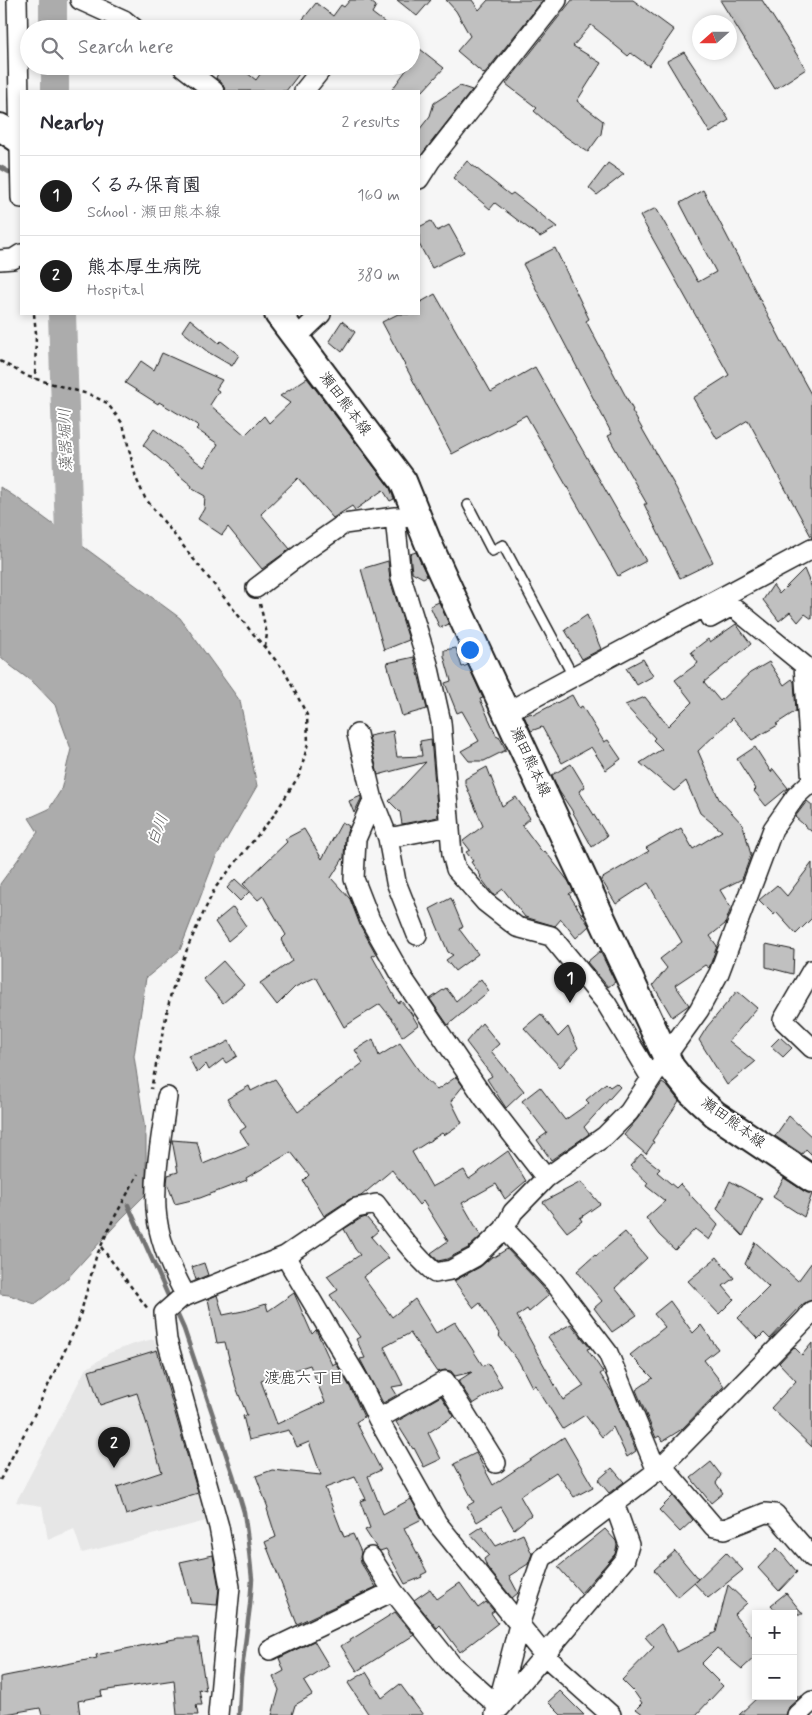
<!DOCTYPE html>
<html lang="en">
<head>
<meta charset="utf-8">
<style>
  :root { --surface:#fff; --page:#f2f2f3; --text:#2b2b33; --muted:#7c7c81; --line:#e1e1e2; --accent:#1c1c1c }
  body { margin:0; font-family:Mynerve,"Klee One",sans-serif; background:var(--page); color:var(--text) }
  .controls { position:absolute; right:15px; bottom:15px; display:grid; overflow:hidden; border-radius:0px; box-shadow:0 2px 8px #0003 }
  .controls button { width:45px; height:45px; display:grid; place-items:center; padding:0; border:0; border-bottom:1px solid var(--line); background:var(--surface); color:var(--text); font:25px sans-serif }
  .compass { position:absolute; left:692px; top:15px; width:45px; height:45px; border-radius:50%; background:var(--surface); box-shadow:0 2px 8px #0003; rotate:249deg }
  .you { position:absolute; left:469px; top:649px; width:18px; height:18px; margin:-12px; border:4px solid #fff; border-radius:50%; background:#1a73e8; box-shadow:0 0 0 8px #1a73e833 }
  .badge { display:grid; place-items:center; width:32px; height:32px; border-radius:50%; background:var(--accent); color:#fff; font-size:16px; font-weight:700 }
  .pin { position:absolute; translate:-50% -41px; filter:drop-shadow(0 1px 2px #0008) }
  .pin::after { content:''; position:absolute; top:26px; width:18px; height:15px; background:inherit; clip-path:polygon(0 0,100% 0,50% 100%) }
  .list { margin:0; padding:0; list-style:none }
  h2 { display:flex; justify-content:space-between; align-items:center; height:65px; margin:0; padding:0 20px; font-size:21px }
  h2 small { font-size:16px; font-weight:400; color:var(--muted) }
  .list li { display:grid; grid-template-columns:32px 1fr auto; gap:15px; align-items:center; box-sizing:border-box; height:80px; padding:0 20px; border-top:1px solid var(--line) }
  .list b { display:block; font-size:19px; white-space:nowrap }
  .list p { margin:0; font-size:16px; white-space:nowrap; color:var(--muted) }
  .list em { font-size:16px; font-style:normal; color:var(--muted) }
  .icon { flex:none; width:28px; height:28px; fill:none; stroke:currentColor; stroke-width:2; stroke-linecap:round; stroke-linejoin:round }
  .map { position:relative; flex:none; width:812px; height:1715px; overflow:hidden }
  .search { position:absolute; background:var(--surface); box-shadow:0 2px 8px #0003; left:20px; top:20px; width:400px; height:55px; display:flex; align-items:center; gap:12px; box-sizing:border-box; padding:0 18px; border-radius:28px; color:var(--muted); font-size:19px }
  .panel { position:absolute; background:var(--surface); box-shadow:0 2px 8px #0003; left:20px; top:90px; width:400px; height:225px; border-radius:0px }
  .map>svg:first-child { display:block }
  .built { fill:#e6e6e6 }
  .water { fill:#acacac; stroke:#727272 }
  .lines { fill:none; stroke-linecap:round; stroke-linejoin:round }
  .stream { stroke:#727272; stroke-width:4.5 }
  .river { stroke:#acacac; stroke-width:28 }
  .building { fill:#c0c0c0; stroke:#1c1c1c; fill-rule:evenodd }
  .lane-casing { stroke:#1c1c1c; stroke-width:12 }
  .street-casing { stroke:#1c1c1c; stroke-width:22 }
  .secondary-casing { stroke:#1c1c1c; stroke-width:30 }
  .path { stroke:#1c1c1c; stroke-width:2.5; stroke-dasharray:4 4; stroke-linecap:butt }
  .lane { stroke:#fff; stroke-width:9 }
  .street { stroke:#fff; stroke-width:19 }
  .secondary { stroke:#fff; stroke-width:26 }
  .labels { text-anchor:middle; dominant-baseline:central; stroke-width:4; stroke-linejoin:round; paint-order:stroke }
  .street-label { font-size:15px; fill:#1c1c1c; stroke:#fff }
  .water-label { font-size:16px; font-style:italic; fill:#5d5d5d; stroke:#fff }
  .neighbourhood-label { font-size:16px; fill:#1c1c1c; stroke:#fff }
</style>
</head>
<body>
<div class="map">
<svg width="812" height="1715" viewBox="0 0 812 1715">
  <rect width="100%" height="100%" fill="#f6f6f6"/>
  <filter id="ink" filterUnits="userSpaceOnUse"><feTurbulence type="fractalNoise" baseFrequency=".02" numOctaves="2"/><feDisplacementMap in="SourceGraphic" scale="10" xChannelSelector="R" yChannelSelector="G"/><feConvolveMatrix kernelMatrix="1 2 1 2 8 2 1 2 1" color-interpolation-filters="sRGB"/></filter>
  <g filter="url(#ink)">
    <path class="built" d="M154,1339L210,1520L82,1553L74,1529L48,1540L42,1506L16,1502L85,1370L109,1353L137,1343Z"/>
    <path class="water" d="M0,487L20,500L180,618L240,701L257,786L215,859L180,950L146,978L134,1056L146,1137V1194L121,1219L65,1281L35,1304L9,1295L0,1294V884L38,832L29,818L49,809L61,790L71,749L55,705L35,684L11,666L0,656Z"/>
    <g class="lines">
      <path class="stream" d="M0,167L9,172H15
        M128,1205L170,1300
        M175,1309L184,1329L233,1475L244,1512L248,1541L252,1579L250,1605L241,1677L239,1715"/>
      <path class="river" d="M53,0V29
        M55,66V91
        M62,314L70,567"/>
    </g>
    <path class="building" d="M350,0H369L376,6L372,13L393,29H295L316,3L333,16L341,5L344,7Z
      M397,0H431L417,16Z
      M446,0H472L479,10L488,0H543L484,74L457,51L470,36L456,11Z
      M572,0H633L674,30L649,66L631,53L628,56L611,42V41L591,25L573,46L601,63L577,101L603,121L601,134L588,152L557,131L534,111L537,108L506,84Z
      M720,0H762L806,69L775,89Z
      M420,49L444,68L423,91H391L407,69V66H411V59Z
      M684,52L729,120L710,133L667,61Z
      M221,66H238L256,80L266,66H305L286,91H226L221,82L216,78Z
      M460,86L472,90L419,158V130L430,116L434,103Z
      M467,161L510,195L513,193L557,227L540,237L495,203L490,209L453,178Z
      M608,163L624,174L597,195L589,188Z
      M703,190L781,340L812,396V538L748,420L717,439L693,398L729,375L640,216L656,208L698,282L716,272L680,203Z
      M431,221L437,231L449,225L464,252L432,268L419,244V227Z
      M555,248L589,319L586,321L633,410L632,411L676,488L713,562L680,578L644,504H647L608,436L612,434L523,264Z
      M435,294L491,392L535,367L646,561L618,576L526,415L452,454L382,322L398,314H419V303Z
      M190,319L219,343L221,341L239,355L232,366L208,352L182,331Z
      M342,321L355,332L342,352L329,341Z
      M162,353L222,380L216,389L219,391L210,405L245,435L264,416L269,423L290,403L280,396L307,378L390,488L394,499L390,501L383,490L355,510L352,506L333,518L298,478L261,514L290,549L262,569L228,527L222,535L198,519L204,509L205,496L191,488L192,486L143,445L154,429L204,467L218,444L196,429L199,426L159,402L158,404L125,383L141,361L154,370Z
      M416,552L427,576L423,578L412,572L410,554Z
      M388,561L390,580L409,640L384,650L361,569Z
      M804,569L812,588V619L805,614L798,622L790,612L779,621L763,600L773,585L779,594Z
      M439,602L449,624L440,628L430,606Z
      M587,615L601,649L582,659L565,630Z
      M736,624L751,644L704,682L720,701L750,673L769,662L784,685L792,679L794,682L796,711L776,724L778,725L752,740L733,718L698,751L719,799L743,825L751,855L742,879L720,890L731,908L725,924L710,936L717,946L709,968L705,965L675,985L689,1005L672,1017L653,985L667,968L660,959L682,942L648,883L616,904L601,879L649,851L646,848L681,828L693,849L722,831L700,813L686,781L674,791L640,763L662,749L653,740L655,738L625,705L645,697L668,726L692,702L675,680L698,663L691,652L708,639L710,642Z
      M456,648L462,667L468,665L483,698L480,699L497,737L499,736L506,750L484,761H469L461,751L479,741L462,711L457,713L445,683L451,681L444,656V650Z
      M414,657L427,709L402,716L387,663Z
      M643,659L653,676L637,685L626,668Z
      M572,695L579,708L582,706L604,742L608,740L621,759L606,770L591,747L562,763L542,727L531,731L524,716L531,713L533,715Z
      M393,731L397,757L422,756L420,741L431,739L438,817L402,824L400,812L389,801L426,762L378,775L369,736Z
      M755,747L771,772L773,769L788,788L766,806L754,791L756,789L737,759Z
      M571,764L585,787L579,791L607,836L592,847L571,809L559,791L552,775Z
      M487,767L502,806L516,797L530,818L522,825L543,853L545,851L569,882L573,891L569,894L589,926L576,938L561,919L555,926L525,917L503,889L495,895L493,894L480,877L481,876L471,862L473,861L466,852L470,850L463,841L483,826L465,783V779Z
      M361,796V799L354,813L349,801Z
      M807,801L812,805V832L795,817Z
      M342,822L349,826L345,838L344,857L331,878L350,899L360,925L376,954L372,956L398,1003L401,1001L411,1013L418,1025L402,1037L396,1024L380,1004L344,1027L316,977L295,987L277,1005L260,983L292,961L281,940L286,935L263,896L258,900L243,884L287,842L285,839L304,829L322,859Z
      M812,863V918L796,934L776,912L774,915L759,900L777,885L787,896Z
      M235,879L249,892L240,901L227,888Z
      M451,898L463,927L459,929L478,954L455,971L446,960L453,955L448,952L430,909Z
      M233,907L246,926L228,941L215,922Z
      M766,944L794,950L793,974L766,967Z
      M600,951L615,982L608,987L587,962Z
      M223,961L244,985L223,1003L203,979Z
      M481,979L489,991L448,1025L430,999L446,988L456,1001Z
      M737,991L757,1008L729,1041L755,1062L727,1085L699,1040L707,1027Z
      M541,1014L558,1037L568,1027L578,1048L560,1067L524,1028Z
      M482,1023L499,1044L491,1051L524,1091L506,1108L487,1079L492,1076L466,1042Z
      M780,1037L792,1048L783,1057L771,1046Z
      M373,1039L379,1056L400,1043L424,1078L437,1090L456,1077L463,1086L451,1101L462,1123L444,1135L442,1133L412,1152L432,1187L464,1170L469,1179L508,1151L526,1181L505,1199L496,1184L462,1203L481,1236L468,1248L447,1259L438,1261L431,1253L448,1241L423,1201L419,1205L392,1170L361,1196L350,1199L324,1216L303,1181L309,1175L291,1152L246,1178L247,1180L200,1198L175,1204L167,1183L168,1175L178,1172L172,1140L197,1142L203,1164L249,1145L240,1131L246,1127L227,1099L249,1086L251,1091L275,1079L298,1112L363,1063L355,1050Z
      M229,1041L237,1056L226,1063L223,1059L209,1070L206,1064L197,1073L188,1056L216,1048Z
      M606,1083L610,1087L616,1083L620,1087L584,1127L589,1134L551,1160L537,1140L547,1133L522,1101L540,1087L565,1120L589,1103L586,1100Z
      M662,1083L668,1087L679,1101L652,1141L654,1142L646,1154L624,1135L638,1118Z
      M789,1116L812,1137V1155L806,1149L802,1154L775,1136Z
      M641,1154L660,1169L657,1172L676,1188L680,1184L718,1225L709,1240L695,1229L675,1250L659,1235L646,1218L665,1201L646,1186L648,1183L630,1166Z
      M784,1178L804,1191L812,1194L804,1217L773,1197Z
      M730,1181L762,1199L743,1236L717,1209Z
      M581,1182L600,1204L580,1218L582,1221L567,1232L543,1202Z
      M366,1217L378,1231L371,1237L389,1258L363,1277L392,1317L415,1299L436,1333L455,1322L483,1366L488,1363L502,1386L473,1404L458,1381L472,1372L455,1376L451,1371L445,1370L437,1372L410,1333L384,1347L403,1385L392,1387L397,1395L383,1403L360,1359L365,1358L356,1339L360,1337L330,1295L338,1290L327,1276L360,1255L355,1249L344,1229L360,1219Z
      M625,1232L647,1258L615,1288L637,1315L612,1332L594,1308L602,1301L577,1271L595,1255L596,1256Z
      M755,1242L798,1281L812,1262V1300L803,1304L770,1339L764,1333L758,1339L738,1318L769,1287L745,1264Z
      M507,1249L541,1285L549,1295L529,1312L527,1309L517,1316L563,1400L584,1386L548,1337L571,1324L590,1348L587,1349L603,1372L600,1374L612,1392L636,1451L627,1457L613,1427L602,1437L585,1415L563,1429L535,1385L532,1387L519,1362L499,1336L500,1335L480,1303L474,1308L454,1281L480,1267L493,1256L494,1257Z
      M717,1257L734,1278L723,1286L734,1299L719,1314L688,1281Z
      M204,1263L208,1275L196,1280L192,1267Z
      M294,1293L312,1334L316,1330L332,1365L336,1363L350,1387L364,1417L356,1422L381,1470L368,1476L383,1514L411,1499L422,1519L404,1528L427,1572L421,1575L422,1577L405,1584L386,1549L380,1551L376,1547L365,1530L370,1528L360,1501L366,1499L355,1477L325,1488L344,1537L353,1534L361,1552L360,1557L361,1563L376,1587L297,1624L265,1542L276,1537L267,1509L268,1508L256,1476L272,1470L321,1475L309,1442L297,1447L289,1430L249,1440L243,1416L247,1415L236,1387L225,1342L217,1343L208,1299L217,1295L223,1315L248,1310L266,1304L268,1311ZM310,1365L325,1402L277,1424L261,1381Z
      M670,1301L693,1333L701,1325L718,1349L704,1360L724,1386L682,1429L663,1441L659,1436L656,1438L636,1390L653,1378L630,1355L665,1327L654,1314Z
      M812,1343V1447L771,1408L796,1381L779,1363L794,1347L802,1355Z
      M157,1350L198,1493L126,1515L117,1487L162,1472L137,1393L100,1405L89,1371Z
      M441,1396L454,1416L428,1433L441,1459L424,1467L414,1448L413,1449L396,1422Z
      M564,1437L593,1487L574,1497L556,1472L520,1496L531,1515L514,1529L501,1507L477,1522L467,1506L474,1502L454,1464L476,1453L493,1485Z
      M711,1462L721,1475L716,1483L723,1493L711,1503L691,1478Z
      M612,1468L624,1482L609,1493L598,1480Z
      M673,1496L693,1520L680,1532L659,1510Z
      M482,1526L496,1546L523,1534L532,1554L528,1564L509,1576L518,1593L512,1598L487,1567L484,1559L489,1555L470,1534Z
      M605,1529L616,1541L617,1545L615,1554L581,1593L558,1567Z
      M777,1548L797,1572L779,1591L758,1568Z
      M675,1551L698,1579L677,1597L654,1570Z
      M726,1552L743,1570L708,1598L694,1583Z
      M213,1555L219,1588L217,1605L191,1603L180,1562Z
      M460,1583L478,1608L486,1602L494,1611L491,1613L498,1623L460,1652L440,1625L437,1628L414,1600L430,1589L437,1599Z
      M728,1585L747,1603L734,1615L756,1641V1656L742,1669L717,1648L701,1664L723,1686L696,1715H644L636,1709L642,1703L635,1693L622,1680L654,1647L645,1637L661,1624L677,1652L716,1632Z
      M786,1593L803,1614H779L771,1605Z
      M395,1612L414,1635L357,1671L341,1646Z
      M179,1638H198L206,1691L199,1689L202,1705H196L198,1715H177L174,1680L101,1691L102,1696L78,1701L80,1715H42L40,1708L0,1715V1677L97,1658L96,1655Z
      M314,1641L329,1666L304,1682L312,1695L295,1705L292,1715H272L279,1690L273,1677L284,1671L279,1658Z
      M366,1672L382,1698L400,1684L423,1715H369L348,1683Z
      M560,1691L584,1715H561L548,1702Z
      M759,1696H801L789,1707L786,1715H739Z"/>
    <g class="lines">
      <defs>
        <path id="lane" d="M468,505L492,551L503,545L573,676"/>
        <path id="street" d="M17,0L21,198
          M80,0L124,20L135,29
          M182,66L214,91
          M304,91L324,66
          M419,179L431,160L557,0
          M0,260L13,259L21,254
          M296,338L321,314
          M395,517L401,577L428,664L441,722L452,854L456,869L485,902L517,927L551,936L606,1003L651,1078
          M256,588L305,551L344,524L395,517H406
          M710,618L732,606L804,665L812,785
          M507,712L812,549
          M357,734L373,800L388,838L396,882L417,935
          M373,800L356,839L354,879L370,920L404,980L484,1098L546,1178
          M388,838L450,826
          M812,970L783,1020L812,1048
          M167,1097C162,1134 154,1172 156,1209C158,1240 171,1269 186,1296
          M504,1229L554,1282L608,1353L657,1471
          M285,1256L360,1382L378,1419L437,1523L544,1655L611,1715
          M378,1419L445,1381L496,1463
          M662,1466L714,1527L725,1529L765,1513L775,1514L812,1557
          M371,1557L393,1591L452,1665L498,1706
          M270,1650L393,1591
          M500,1708L625,1559L629,1545L614,1503
          M218,1715L230,1587L219,1527L167,1340L164,1313L181,1298L285,1256L356,1208L376,1204C394,1228 412,1253 435,1273L451,1270L475,1257L504,1229L513,1212L546,1178L605,1136L629,1112L666,1056L699,1010L719,973L773,829L796,796L812,781
          M495,1715L519,1625L542,1558L657,1471L805,1320L812,1311
          M797,1715L812,1701"/>
        <path id="secondary" d="M0,127L21,141
          M278,314L403,481L429,545L471,637L671,1067L691,1092L715,1114L812,1179"/>
      </defs>
      <use href="#lane" class="lane-casing"/>
      <use href="#street" class="street-casing"/>
      <use href="#secondary" class="secondary-casing"/>
      <path class="path" d="M34,314L36,333L35,379
        M0,361L29,377L91,395L107,403L123,424L136,478L145,498L250,630L284,670L307,715L308,743L300,774L274,815L215,888L189,944L171,993L151,1089
        M260,604L267,634L265,647
        M101,1247L148,1309
        M0,1480L33,1417L78,1323L96,1257L112,1222L138,1174"/>
      <use href="#lane" class="lane"/>
      <use href="#street" class="street"/>
      <use href="#secondary" class="secondary"/>
    </g>
  </g>
  <g class="labels">
    <g class="street-label">
      <text transform="translate(345 404) rotate(53)">瀬田熊本線</text>
      <text transform="translate(530 762) rotate(65)">瀬田熊本線</text>
      <text transform="translate(733 1123) rotate(36)">瀬田熊本線</text>
    </g>
    <g class="water-label">
      <text transform="translate(66 440) rotate(-92)">藻器堀川</text>
      <text transform="translate(158 830) rotate(-69)">白川</text>
    </g>
    <g class="neighbourhood-label">
      <text x="304" y="1378">渡鹿六丁目</text>
    </g>
  </g>
</svg>
<div class="controls">
<button>+</button>
<button>−</button>
</div>
<svg class="compass" viewBox="-18 -18 36 36"><path d="M0-13l5 13h-10z" fill="#e53935"/><path d="M0 13l5-13h-10z" fill="#7c7c81"/></svg>
<div class="you"></div>
<div class="pin badge" style="left:570px;top:1003px">1</div>
<div class="pin badge" style="left:114px;top:1468px">2</div>
<div class="search"><svg class="icon" aria-label="search" viewBox="0 0 24 24"><circle cx="10" cy="10" r="6"/><path d="M15 15l6 6"/></svg>Search here</div>
<section class="panel">
<h2>Nearby<small>2 results</small></h2>
<ul class="list">
<li><span class="badge">1</span><div><b>くるみ保育園</b><p>School · 瀬田熊本線</p></div><em>160 m</em></li>
<li><span class="badge">2</span><div><b>熊本厚生病院</b><p>Hospital</p></div><em>380 m</em></li>
</ul>
</section>
</div>
</body>
</html>
